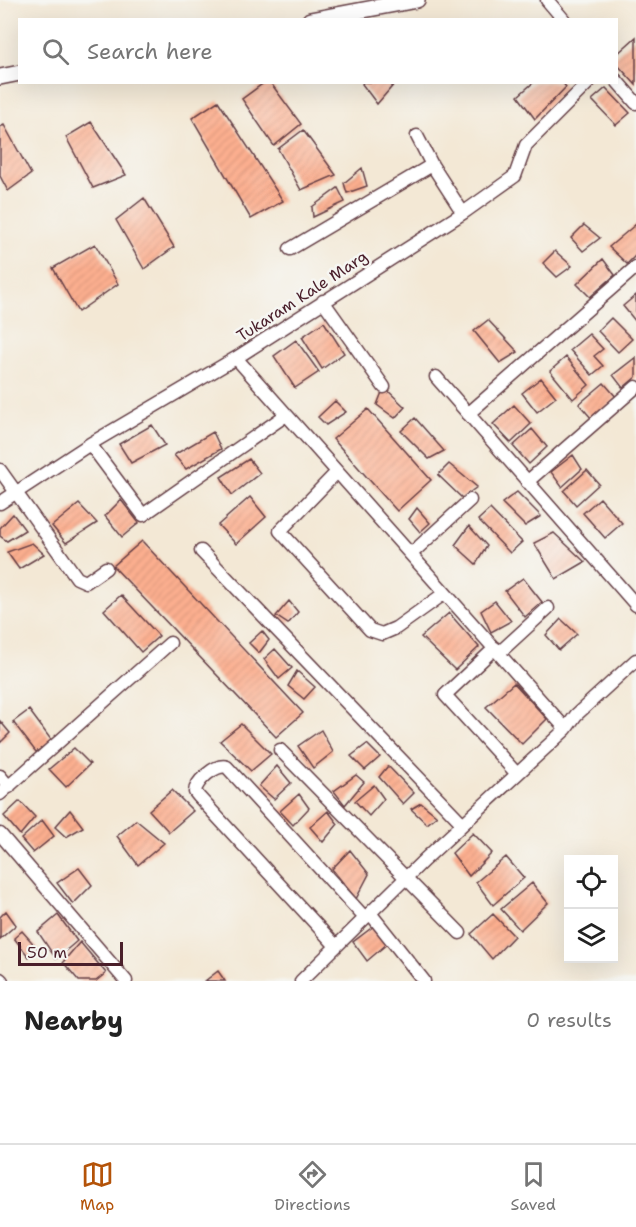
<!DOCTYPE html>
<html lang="en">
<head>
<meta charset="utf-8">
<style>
  :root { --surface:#fff; --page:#f2f2f2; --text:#222; --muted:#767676; --line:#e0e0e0; --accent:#b45309 }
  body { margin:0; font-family:"Shantell Sans",sans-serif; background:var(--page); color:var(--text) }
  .controls { position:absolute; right:18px; bottom:18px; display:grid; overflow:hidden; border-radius:0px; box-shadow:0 6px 24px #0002 }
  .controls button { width:54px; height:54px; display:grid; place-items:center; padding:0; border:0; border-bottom:2px solid var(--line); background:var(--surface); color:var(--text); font:30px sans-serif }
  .scale { position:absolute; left:18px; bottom:15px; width:105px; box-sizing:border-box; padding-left:6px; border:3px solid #4a1f2b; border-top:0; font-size:16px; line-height:21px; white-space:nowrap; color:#4a1f2b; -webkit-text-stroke:4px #f6f6f2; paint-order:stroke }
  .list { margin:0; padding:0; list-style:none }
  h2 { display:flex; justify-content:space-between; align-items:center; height:78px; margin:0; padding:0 24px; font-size:26px }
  h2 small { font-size:20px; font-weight:400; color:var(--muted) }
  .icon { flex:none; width:33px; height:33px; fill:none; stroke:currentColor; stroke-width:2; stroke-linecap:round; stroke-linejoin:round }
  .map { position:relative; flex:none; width:636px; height:981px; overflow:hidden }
  .search { position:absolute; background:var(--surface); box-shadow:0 6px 24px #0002; left:18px; right:18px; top:18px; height:66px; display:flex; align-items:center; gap:15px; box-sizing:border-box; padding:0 21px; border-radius:0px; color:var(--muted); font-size:22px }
  .sheet { height:162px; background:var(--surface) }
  nav { display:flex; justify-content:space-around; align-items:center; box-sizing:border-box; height:84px; border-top:2px solid var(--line); background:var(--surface); font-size:16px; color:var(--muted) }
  nav a { display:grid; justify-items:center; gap:3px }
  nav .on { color:var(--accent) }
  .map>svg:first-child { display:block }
  .building { fill:url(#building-hatch) }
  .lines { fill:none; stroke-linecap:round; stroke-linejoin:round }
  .minor-casing { stroke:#633d44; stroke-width:15 }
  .tertiary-casing { stroke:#633d44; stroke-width:18 }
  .minor { stroke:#fff; stroke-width:12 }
  .tertiary { stroke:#fff; stroke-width:15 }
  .labels { text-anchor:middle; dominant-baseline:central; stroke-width:5; stroke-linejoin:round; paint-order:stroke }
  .street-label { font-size:16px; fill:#4a1f2b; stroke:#f6f6f2 }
</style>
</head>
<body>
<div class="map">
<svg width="636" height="981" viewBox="0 0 636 981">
  <defs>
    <pattern id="building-hatch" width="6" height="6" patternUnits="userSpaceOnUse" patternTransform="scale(1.5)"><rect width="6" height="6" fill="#fcaf8f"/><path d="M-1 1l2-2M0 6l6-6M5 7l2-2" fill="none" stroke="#da967c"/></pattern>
  </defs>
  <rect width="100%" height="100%" fill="#f6f6f2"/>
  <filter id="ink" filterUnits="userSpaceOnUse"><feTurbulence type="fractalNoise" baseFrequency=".0167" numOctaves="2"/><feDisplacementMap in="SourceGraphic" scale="12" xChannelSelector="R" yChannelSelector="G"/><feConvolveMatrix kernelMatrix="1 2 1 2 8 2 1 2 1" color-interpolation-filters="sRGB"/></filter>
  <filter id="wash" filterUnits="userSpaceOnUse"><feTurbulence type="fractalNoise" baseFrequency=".008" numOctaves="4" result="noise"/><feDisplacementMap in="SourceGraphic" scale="24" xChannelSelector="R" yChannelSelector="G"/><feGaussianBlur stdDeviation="1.35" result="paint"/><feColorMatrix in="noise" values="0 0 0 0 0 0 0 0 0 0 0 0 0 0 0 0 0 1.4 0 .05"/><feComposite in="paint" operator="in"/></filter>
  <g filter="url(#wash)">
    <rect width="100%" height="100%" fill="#f3e8d5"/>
    <g id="blocks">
      <path class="building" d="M636,37V85L616,63V55Z
        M265,82H270L301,124L274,146L242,99Z
        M363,82H396L377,104L362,84Z
        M534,82H562L566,87L535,119L518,96Z
        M606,88L630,113L616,125L592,100Z
        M218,101L283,201L251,219L192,118Z
        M91,122L126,175L93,188L66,137Z
        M4,125L31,174L8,191L0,176V127Z
        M303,130L336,175L301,190L278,149Z
        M362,168L367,186L347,193L344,183Z
        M338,188L345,202L313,217L312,207Z
        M144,198L174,247L144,269L116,220Z
        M636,224V255L627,264L609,247Z
        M584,225L600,238L583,251L571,238Z
        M95,244L118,284L78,312L53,268Z
        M555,251L572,266L557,277L543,263Z
        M603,259L615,275L590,297L577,284Z
        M636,295V322L623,306Z
        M611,318L632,339L618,352L598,331Z
        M488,320L518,352L500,363L474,331Z
        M324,322L344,353L322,369L302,337Z
        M589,334L603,349L594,356L603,366L592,375L570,350Z
        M296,340L319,372L295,388L274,356Z
        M566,357L589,385L573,399L550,371Z
        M636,357V377L623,388L613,375Z
        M541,378L556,397L537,412L522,393Z
        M604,383L617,398L592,419L579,404Z
        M384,387L405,407L395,418L377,405Z
        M335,401L346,412L326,425L318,417Z
        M514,405L531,424L511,443L493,424Z
        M368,409L431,480L397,511L333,439Z
        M415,418L444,451L429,459L401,431Z
        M152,425L165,445L131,463L119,444Z
        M532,429L547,447L529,464L513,446Z
        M213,432L221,449L186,469L174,455Z
        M573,455L582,469L562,487L551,472Z
        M249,459L260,473L232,495L221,477Z
        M449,464L477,487L462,498L438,475Z
        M587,470L599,484L576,505L564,491Z
        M517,492L541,516L525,526L502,503Z
        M250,497L266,517L236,544L218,525Z
        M600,498L622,523L605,538L583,513Z
        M121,500L139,523L122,537L105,516Z
        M79,504L97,523L66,543L52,526Z
        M417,508L430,523L420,532L409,519Z
        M490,509L522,542L510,553L478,520Z
        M13,514L25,530L7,541L0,536V528Z
        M469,526L487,546L476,564L455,545Z
        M554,533L585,562L556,579L534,543Z
        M142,541L303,713L276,737L113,566Z
        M32,543L44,554L19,569L7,552Z
        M523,578L542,602L525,617L505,591Z
        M121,595L159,636L141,652L104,610Z
        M289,601L298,612L288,624L276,616Z
        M495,601L511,621L491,632L481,611Z
        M449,613L479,647L455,670L421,637Z
        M561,619L577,634L559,650L546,635Z
        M262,631L269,640L259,653L249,643Z
        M275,649L292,668L279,679L264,659Z
        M297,671L315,687L304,699L288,686Z
        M514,683L547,719L522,744L486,707Z
        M29,710L52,741L36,752L13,722Z
        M0,721L10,733L0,743Z
        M241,724L271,754L251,771L220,741Z
        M321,730L333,752L313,768L298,746Z
        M367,744L380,757L365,770L351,756Z
        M74,748L90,764L66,787L49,769Z
        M277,766L291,783L274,799L259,786Z
        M388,766L414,793L403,804L379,777Z
        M356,775L364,782L345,805L334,791Z
        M374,785L384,799L369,816L355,801Z
        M172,790L193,811L169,832L149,810Z
        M299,794L309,808L293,825L280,811Z
        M20,801L35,817L20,835L4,816Z
        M421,803L437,816L427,824L411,809Z
        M70,810L83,827L66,837L55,827Z
        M328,811L338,824L323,842L310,827Z
        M42,820L54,836L33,853L21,839Z
        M136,820L164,843L138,865L117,836Z
        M473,833L492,853L469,876L452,853Z
        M350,850L369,874L356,899L332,869Z
        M506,857L524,878L493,905L476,882Z
        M79,868L92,885L73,904L57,883Z
        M532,883L548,903L520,930L501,909Z
        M6,911L16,925L0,939V917Z
        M493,914L514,936L492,959L471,934Z
        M58,915L77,941L56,959L38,932Z
        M374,926L388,943L367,961L353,942Z
        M22,931L39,950L29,957L14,938Z
        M80,942L106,973L96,981H79L63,962Z
        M218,971L225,981H205Z"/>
    </g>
  </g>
  <g filter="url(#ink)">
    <use href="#blocks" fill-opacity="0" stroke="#633d44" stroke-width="1.5"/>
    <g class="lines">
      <defs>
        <path id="minor" d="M547,0L564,20
          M616,80L636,103
          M417,136L432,165
          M290,249L432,165L463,213
          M323,301L384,387
          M236,358L566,729
          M436,377L636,605
          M468,414L636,267
          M90,444L143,515L286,415
          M0,470L77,578L86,582L106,568
          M337,472L280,531L370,630L382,634L396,628L445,593
          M527,482L636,387
          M0,503L90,444L236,358L463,213L515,176L526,145L589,82
          M201,551L463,824
          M411,554L470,500
          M495,648L445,695L517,774
          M499,653L548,608
          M280,750L460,933
          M0,776L9,787
          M0,794L170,643
          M0,834L126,981
          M370,913L424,981
          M336,946L199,797L195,792C195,782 216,763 227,767L365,918
          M0,979L2,981
          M301,981L424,860L566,729L576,715L636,660"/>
        <path id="tertiary" d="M310,20L417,0
          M0,77L20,73"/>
      </defs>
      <use href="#minor" class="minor-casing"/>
      <use href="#tertiary" class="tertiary-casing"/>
      <use href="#minor" class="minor"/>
      <use href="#tertiary" class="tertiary"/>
    </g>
  </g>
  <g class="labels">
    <g class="street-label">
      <text transform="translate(302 296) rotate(-33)">Tukaram Kale Marg</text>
    </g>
  </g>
</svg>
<div class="controls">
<button><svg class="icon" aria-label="locate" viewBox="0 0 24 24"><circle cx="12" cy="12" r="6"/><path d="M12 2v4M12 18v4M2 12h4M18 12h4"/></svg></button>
<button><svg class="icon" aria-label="layers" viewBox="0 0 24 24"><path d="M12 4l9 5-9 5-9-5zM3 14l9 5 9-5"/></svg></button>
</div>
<div class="scale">50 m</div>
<div class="search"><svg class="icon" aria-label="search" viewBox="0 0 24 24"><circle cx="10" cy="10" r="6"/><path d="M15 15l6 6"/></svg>Search here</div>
</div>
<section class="sheet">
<h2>Nearby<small>0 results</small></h2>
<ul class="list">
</ul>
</section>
<nav>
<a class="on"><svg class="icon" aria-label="map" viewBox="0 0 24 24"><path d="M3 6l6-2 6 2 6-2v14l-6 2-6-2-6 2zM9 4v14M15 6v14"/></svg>Map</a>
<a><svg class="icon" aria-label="directions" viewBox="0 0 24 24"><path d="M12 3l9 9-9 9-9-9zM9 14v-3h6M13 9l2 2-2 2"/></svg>Directions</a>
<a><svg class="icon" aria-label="saved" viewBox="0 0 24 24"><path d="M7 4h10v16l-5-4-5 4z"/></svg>Saved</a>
</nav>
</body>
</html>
